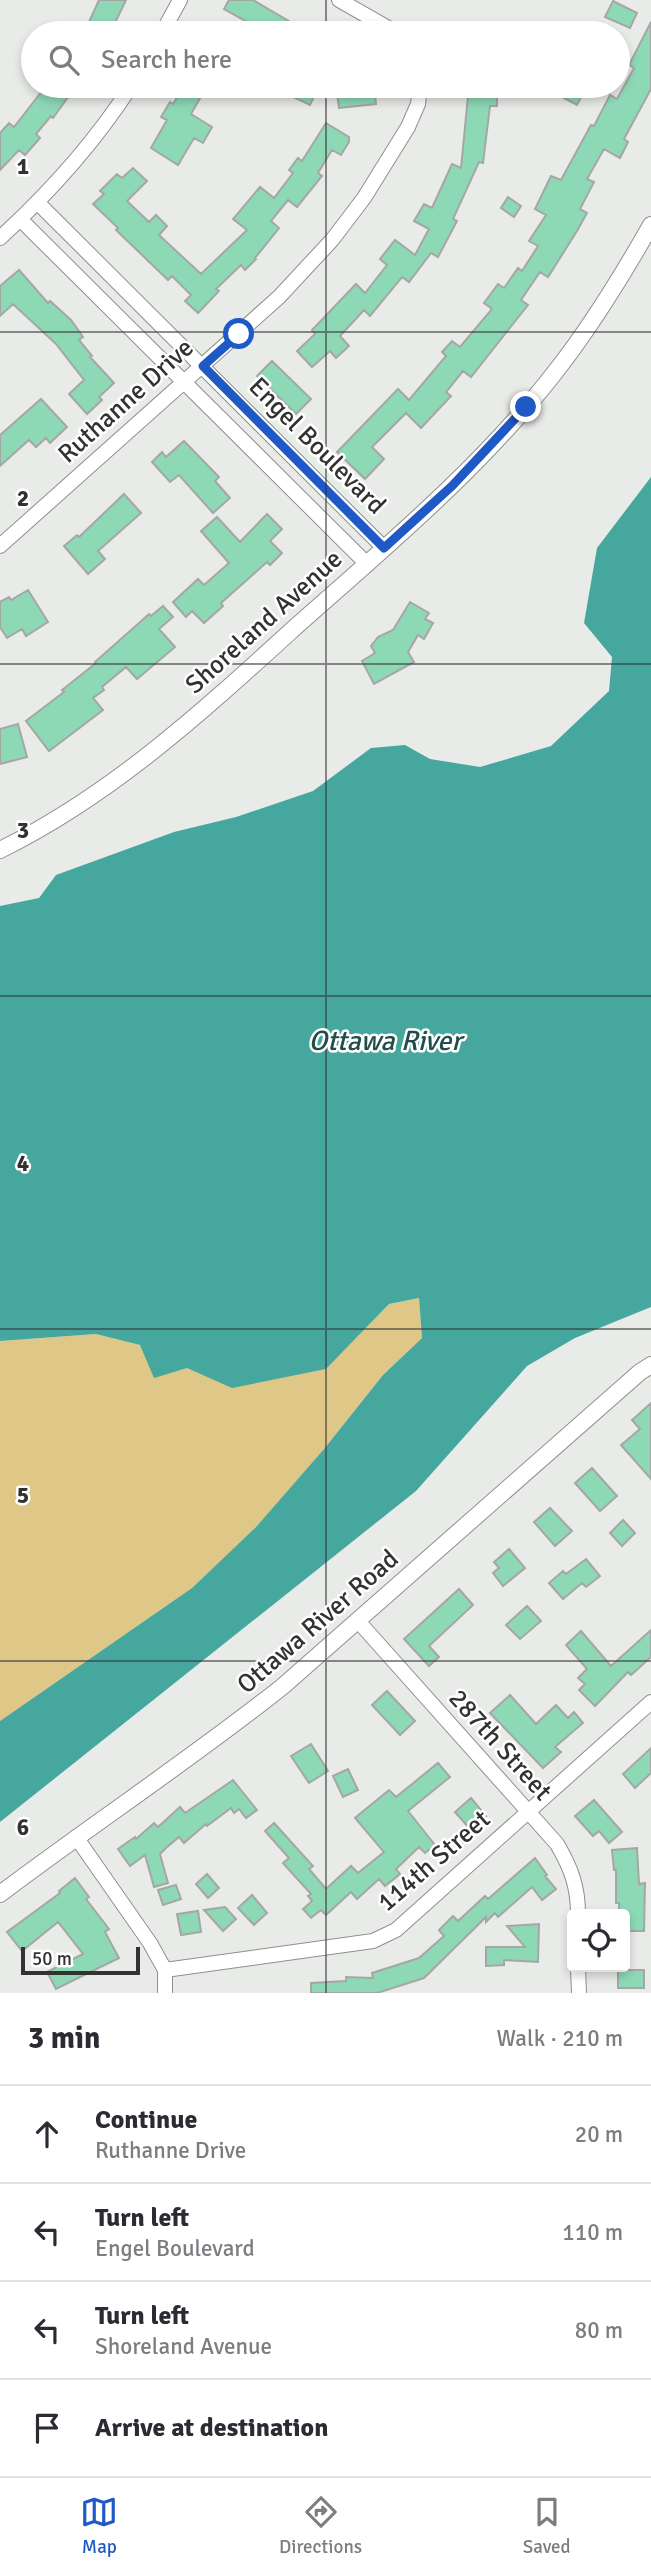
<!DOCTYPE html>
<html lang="en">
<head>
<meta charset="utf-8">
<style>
  :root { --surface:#fff; --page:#f7f7f7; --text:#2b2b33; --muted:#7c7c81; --line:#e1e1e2; --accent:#1f59c6 }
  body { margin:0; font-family:Signika,sans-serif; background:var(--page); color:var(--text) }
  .controls { position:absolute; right:21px; bottom:21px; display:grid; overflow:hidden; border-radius:7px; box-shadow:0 4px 10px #0003 }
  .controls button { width:63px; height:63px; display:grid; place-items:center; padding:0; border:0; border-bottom:2px solid var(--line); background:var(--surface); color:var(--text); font:35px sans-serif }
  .scale { position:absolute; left:21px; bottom:18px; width:119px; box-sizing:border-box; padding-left:7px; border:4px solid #313231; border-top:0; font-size:19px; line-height:24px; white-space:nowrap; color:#313231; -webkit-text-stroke:5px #fff; paint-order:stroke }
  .stop { position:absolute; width:21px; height:21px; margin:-16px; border:5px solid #1f59c6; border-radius:50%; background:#fff }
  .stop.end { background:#1f59c6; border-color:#fff; box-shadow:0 2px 7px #0008 }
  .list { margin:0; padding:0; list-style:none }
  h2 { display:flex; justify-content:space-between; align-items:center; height:91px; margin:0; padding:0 28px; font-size:30px }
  h2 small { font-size:23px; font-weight:400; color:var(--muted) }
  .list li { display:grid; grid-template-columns:46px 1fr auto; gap:21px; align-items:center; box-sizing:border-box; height:98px; padding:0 28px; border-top:2px solid var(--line) }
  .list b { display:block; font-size:26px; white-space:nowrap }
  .list p { margin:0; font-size:23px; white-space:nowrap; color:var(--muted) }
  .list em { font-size:23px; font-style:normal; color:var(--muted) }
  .icon { flex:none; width:38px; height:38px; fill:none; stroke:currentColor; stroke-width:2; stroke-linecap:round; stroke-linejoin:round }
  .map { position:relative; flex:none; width:651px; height:1993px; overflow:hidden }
  .search { position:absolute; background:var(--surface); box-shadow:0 4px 10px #0003; left:21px; right:21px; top:21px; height:77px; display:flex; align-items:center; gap:18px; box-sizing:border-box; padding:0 24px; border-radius:38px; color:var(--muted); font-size:26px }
  .sheet { height:483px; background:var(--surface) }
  nav { display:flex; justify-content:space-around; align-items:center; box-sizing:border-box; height:98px; border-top:2px solid var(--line); background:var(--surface); font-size:19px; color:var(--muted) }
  nav a { display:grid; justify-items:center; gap:4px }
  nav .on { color:var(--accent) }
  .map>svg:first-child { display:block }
  .green { fill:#dfc787 }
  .water { fill:#46a79f }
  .building { fill:#8dd9b5; stroke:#a4a7a5; stroke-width:2 }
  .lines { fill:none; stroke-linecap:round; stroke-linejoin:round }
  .minor-casing { stroke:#8e908d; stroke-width:16 }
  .tertiary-casing { stroke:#8e908d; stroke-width:18 }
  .minor { stroke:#fff; stroke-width:14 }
  .tertiary { stroke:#fff; stroke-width:16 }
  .route { stroke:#1f59c6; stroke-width:9 }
  .grid { fill:none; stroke:#313231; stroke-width:2; stroke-opacity:0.55 }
  .labels { text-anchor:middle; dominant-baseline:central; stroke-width:5; stroke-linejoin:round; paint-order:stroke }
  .street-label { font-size:26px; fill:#313231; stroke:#fff }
  .water-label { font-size:28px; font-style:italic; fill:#224d49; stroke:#fff }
  .grid-label { font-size:23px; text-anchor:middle; font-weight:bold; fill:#313231; stroke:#fff; stroke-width:5; stroke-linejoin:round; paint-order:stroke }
</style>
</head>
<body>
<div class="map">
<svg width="651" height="1993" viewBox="0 0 651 1993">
  <rect width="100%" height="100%" fill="#e9ebe8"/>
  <path class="green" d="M419,1298L422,1338L383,1375L324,1449L256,1527L192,1588L0,1721V1341L96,1334L140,1345L233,1387L326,1369L389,1304Z"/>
  <path class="water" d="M651,477V1307L575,1338L527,1366L416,1491L0,1822V1721L192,1588L256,1527L324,1449L383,1375L422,1338L419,1298L389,1304L326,1369L232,1388L187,1368L154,1378L140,1345L96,1334L0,1341V906L39,898L56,875L174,832L236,817L313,791L371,748L405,745L430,759L480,767L551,746L609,691L612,657L584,623L597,548Z"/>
  <path class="building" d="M99,0H126L110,33H84Z
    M229,0H253L309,33H267L224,9Z
    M613,1L637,13L630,28L605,17Z
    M651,22V89L624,139L628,142L620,158L604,149L587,179L594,182L580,209L587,213L577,231L548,277L540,272L521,300L528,305L471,377L463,371L446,392L451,396L421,428L406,413L372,447L384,459L365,479L337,452L398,389L409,400L446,356L442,352L452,341L460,347L492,309L484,303L498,284L504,288L518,268L522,271L538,246L529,241L546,215L535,209L551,176L561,180L591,125L594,126L610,95L617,99L634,68L629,65Z
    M46,86H76L53,118L51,116L36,134L40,138L25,155L19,150L0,170V133L9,123L14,127Z
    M184,86H207L191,114L212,127L203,143L194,138L178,165L151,148L167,120L161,117L170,102L173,104Z
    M270,86H307L317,90L310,105Z
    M336,86H374L376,104L339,108Z
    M469,86H497V106H490L483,163L479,162L453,219L457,221L438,257L431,253L409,282L402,277L370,316L364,310L340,336L349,346L336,358L330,351L312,367L297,351L315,334L312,330L356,284L365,293L387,265L380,259L395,240L415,255L429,229L414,221L424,204L432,208L452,164L461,168Z
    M565,86H587L577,105L560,96Z
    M326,123L349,137V142L341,155L332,150L318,173L322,176L297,207L288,200L271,221L279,228L255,258L256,259L245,270L241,265L216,289L219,291L198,313L185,301L191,295L172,276L168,280L116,230L118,228L93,204L104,194L100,191L117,174L122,178L133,168L147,181L127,201L149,222L156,215L167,226L159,235L201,274L247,230L233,219L260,187L274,198L293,173L289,170L298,158L302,161Z
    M508,197L521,206L514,217L501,208Z
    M19,270L48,303L50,301L71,320L83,337L79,340L92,356L90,357L114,383L99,397L102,400L87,414L69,394L84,380L56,344L13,304L0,316V286Z
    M272,361L311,399L296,414L257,376Z
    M41,399L67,427L50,443L46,438L36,447L29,440L0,466V435Z
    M184,441L219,477L215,481L230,498L213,513L179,475L170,482L152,462L162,452L166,457Z
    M124,494L141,513L98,551L105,559L88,574L64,546L77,535L79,537Z
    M267,514L282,529L270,541L282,553L270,565L267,562L221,603L223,606L204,623L192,611L186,617L173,602L198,579L204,585L229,563L201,531L217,517L240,542Z
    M28,590L48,622L26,636L22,629L7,638L0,627V602L9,597L11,600Z
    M410,602L429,613L425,619L433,623L424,639L418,635L408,652L414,662L374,684L362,661L375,653L371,646L378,637L393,630Z
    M163,606L173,617L159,629L175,647L137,679L126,667L102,687L104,690L93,698L103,710L49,751L26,721L64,692L62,690L96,663L95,662L149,614L151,616Z
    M18,724L27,757L0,764V729Z
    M651,1403V1479L621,1445L640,1429L632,1420Z
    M592,1468L617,1496L600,1511L575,1483Z
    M550,1508L572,1531L555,1546L534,1522Z
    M623,1520L635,1533L622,1546L610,1533Z
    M509,1549L525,1568L503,1586L493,1573L499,1568L494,1562Z
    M586,1559L600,1576L586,1587L582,1583L563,1599L549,1583L563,1571L566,1574Z
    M459,1589L473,1605L429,1646L439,1657L429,1666L404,1639Z
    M527,1606L541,1621L520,1639L506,1625Z
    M651,1630V1657L631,1675L628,1672L595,1706L579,1690L585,1684L578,1678L587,1669L566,1645L581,1631L611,1666Z
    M387,1691L415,1721L400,1735L372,1705Z
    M510,1695L536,1724L556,1705L568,1718L574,1712L583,1723L555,1747L561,1752L543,1768L490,1713Z
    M311,1744L328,1771L309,1783L291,1756Z
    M651,1748V1773L635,1788L623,1774Z
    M438,1763L450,1777L408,1811L435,1845L425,1853L419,1847L396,1869L400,1874L385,1886L379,1879L357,1899L351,1892L326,1915L321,1910L311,1918L303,1909L312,1901L308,1896L311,1894L283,1863L289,1858L265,1831L274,1823L313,1866L309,1869L326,1889L351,1866L358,1873L384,1852L355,1818L389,1790L396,1797Z
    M348,1769L358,1790L343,1797L333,1776Z
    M233,1780L257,1810L246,1818L239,1809L234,1813L231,1808L207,1826L206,1824L184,1843L179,1837L166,1848L160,1854L168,1883L154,1887L145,1855L130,1866L118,1849L135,1837L136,1839L154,1823L158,1827L180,1807L185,1813Z
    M471,1798L486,1816L470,1829L455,1812Z
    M594,1800L622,1832L609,1843L599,1831L593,1836L575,1816Z
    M637,1848L639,1884L645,1883L644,1931H625V1914H619V1903H616V1870H614L612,1850Z
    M535,1858L547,1875L545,1876L556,1889L542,1900L532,1887L498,1917L495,1913L486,1922V1917L424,1978L377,1993H311V1983L346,1981V1977L373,1978L372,1973L419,1958L444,1936L439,1930L453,1916L458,1921L485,1896L488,1899Z
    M207,1874L219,1888L208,1898L196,1884Z
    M75,1878L89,1897L86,1899L109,1929L105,1932L119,1958L56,1989L47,1972L83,1954L58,1922L22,1951L7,1932L60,1893L59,1891Z
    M176,1885L181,1899L163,1905L158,1890Z
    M252,1895L267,1913L254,1925L238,1908Z
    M225,1907L236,1919L223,1931L204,1910Z
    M198,1911L201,1932L181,1935L177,1914Z
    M539,1924L538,1962L504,1960V1965L486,1966V1947H525L507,1926Z
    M618,1970H644V1988H618Z"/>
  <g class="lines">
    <defs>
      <path id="minor" d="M339,0L397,33
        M162,33L180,0
        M37,202L384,548
        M20,219L367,564
        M0,238C49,193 95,142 131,86
        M0,546L279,297L332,240L364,198L408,127L418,104L420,86
        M358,1621L557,1844C571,1868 578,1886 578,1914
        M76,1837L150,1943L165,1970V1993
        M578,1967L579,1993
        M165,1970L373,1941L396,1930L651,1702"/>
      <path id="tertiary" d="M0,850C110,796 201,713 291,631C383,549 480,469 556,371C592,325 622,276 651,225
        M0,1894C93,1824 191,1759 282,1687L640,1372L651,1365"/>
    </defs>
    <use href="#minor" class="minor-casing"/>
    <use href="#tertiary" class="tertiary-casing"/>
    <use href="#minor" class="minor"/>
    <use href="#tertiary" class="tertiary"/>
  </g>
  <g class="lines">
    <path class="route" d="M239,334L203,366L384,548L452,486L526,407"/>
  </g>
  <path class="grid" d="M326,0V33M326,86V1993M0,332H651M0,664H651M0,996H651M0,1329H651M0,1661H651"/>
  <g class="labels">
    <g class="street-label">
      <text transform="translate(126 401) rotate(-42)">Ruthanne Drive</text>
      <text transform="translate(317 446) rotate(45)">Engel Boulevard</text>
      <text transform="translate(264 622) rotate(-42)">Shoreland Avenue</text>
      <text transform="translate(318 1622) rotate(-41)">Ottawa River Road</text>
      <text transform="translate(500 1745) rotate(48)">287th Street</text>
      <text transform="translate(434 1861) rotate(-41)">114th Street</text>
    </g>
    <g class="water-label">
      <text x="385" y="1041">Ottawa River</text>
    </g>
  </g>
  <g class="grid-label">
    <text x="23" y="174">1</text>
    <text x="23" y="506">2</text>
    <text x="23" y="838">3</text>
    <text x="23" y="1171">4</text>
    <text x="23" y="1503">5</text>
    <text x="23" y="1835">6</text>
  </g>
</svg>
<div class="controls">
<button><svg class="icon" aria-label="locate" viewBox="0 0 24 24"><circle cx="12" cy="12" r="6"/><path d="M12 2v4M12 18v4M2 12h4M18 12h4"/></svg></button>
</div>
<div class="scale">50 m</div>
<div class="stop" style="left:239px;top:334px"></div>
<div class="stop end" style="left:526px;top:407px"></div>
<div class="search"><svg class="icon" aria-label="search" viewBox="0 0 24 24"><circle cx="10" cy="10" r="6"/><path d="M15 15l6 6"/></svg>Search here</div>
</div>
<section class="sheet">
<h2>3 min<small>Walk · 210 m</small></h2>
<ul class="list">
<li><svg class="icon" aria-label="ahead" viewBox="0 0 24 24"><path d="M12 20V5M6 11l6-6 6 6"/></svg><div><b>Continue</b><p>Ruthanne Drive</p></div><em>20 m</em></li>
<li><svg class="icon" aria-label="left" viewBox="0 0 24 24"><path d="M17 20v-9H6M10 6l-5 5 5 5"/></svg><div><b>Turn left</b><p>Engel Boulevard</p></div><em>110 m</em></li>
<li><svg class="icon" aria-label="left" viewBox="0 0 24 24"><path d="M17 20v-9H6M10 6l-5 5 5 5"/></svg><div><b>Turn left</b><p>Shoreland Avenue</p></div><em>80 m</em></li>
<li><svg class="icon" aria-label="arrive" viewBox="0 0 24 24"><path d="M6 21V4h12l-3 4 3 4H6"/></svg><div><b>Arrive at destination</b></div></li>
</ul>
</section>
<nav>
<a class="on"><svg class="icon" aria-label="map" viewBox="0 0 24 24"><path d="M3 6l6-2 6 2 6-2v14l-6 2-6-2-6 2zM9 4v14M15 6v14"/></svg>Map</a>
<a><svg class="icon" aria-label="directions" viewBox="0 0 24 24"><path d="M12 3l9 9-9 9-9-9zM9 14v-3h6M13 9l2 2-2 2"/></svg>Directions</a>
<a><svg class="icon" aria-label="saved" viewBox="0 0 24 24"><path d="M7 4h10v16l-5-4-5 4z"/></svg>Saved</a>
</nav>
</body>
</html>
